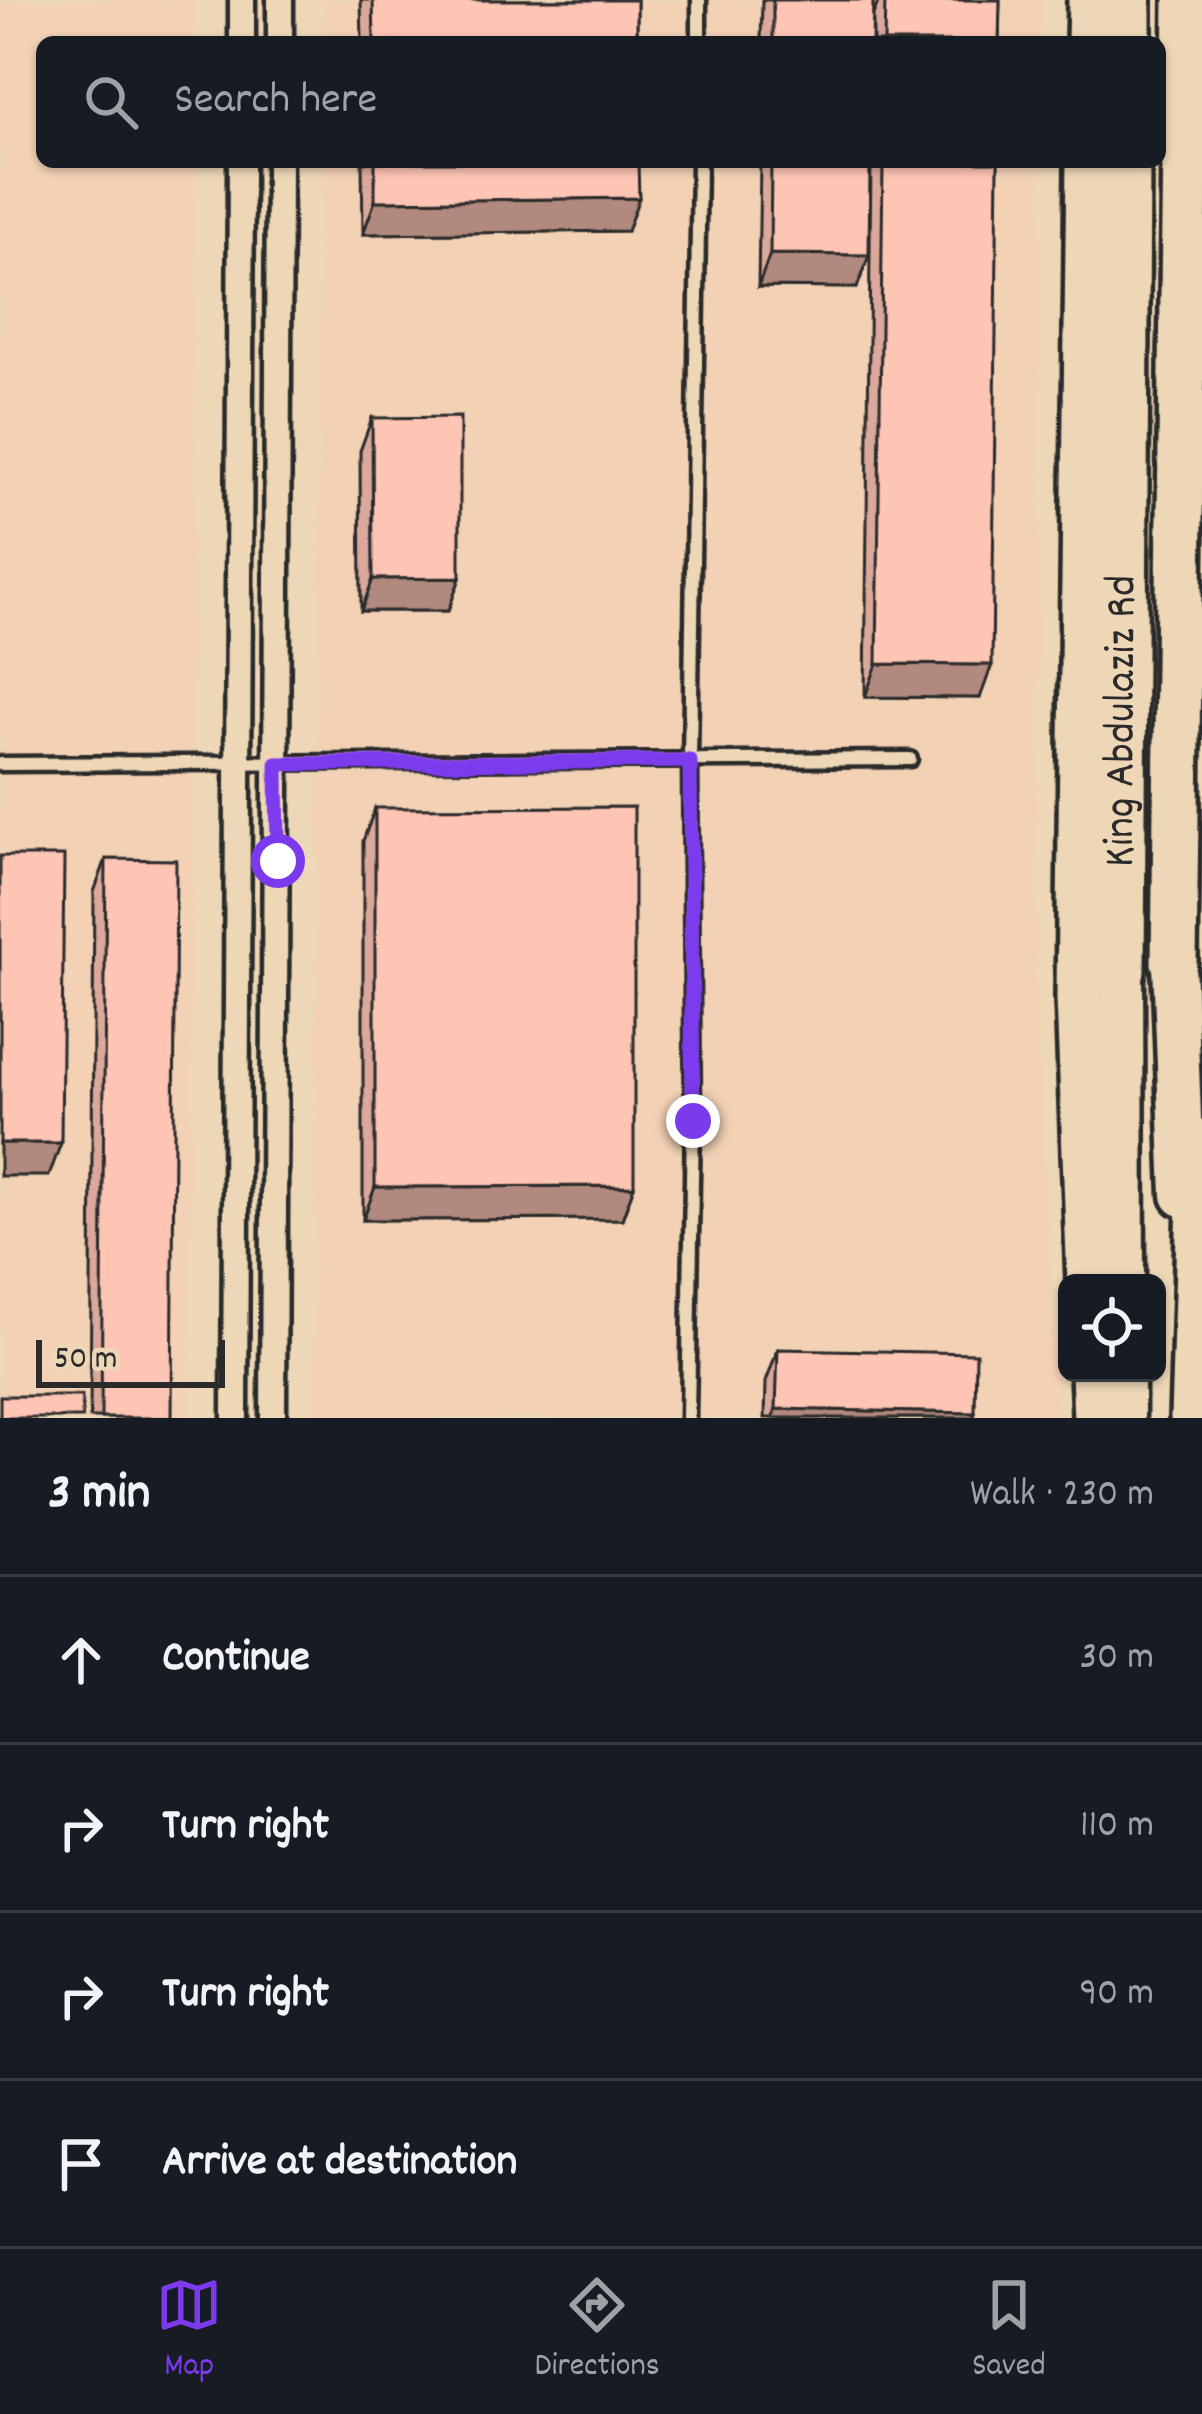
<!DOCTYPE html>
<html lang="en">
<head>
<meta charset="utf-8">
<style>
  :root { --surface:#171b24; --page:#242831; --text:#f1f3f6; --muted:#9ea1a6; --line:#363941; --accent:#7c3aed }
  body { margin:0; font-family:Dekko,sans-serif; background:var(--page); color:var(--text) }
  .controls { position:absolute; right:36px; bottom:36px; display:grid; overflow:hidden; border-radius:18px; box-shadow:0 3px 9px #0004 }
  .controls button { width:108px; height:108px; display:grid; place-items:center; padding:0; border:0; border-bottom:3px solid var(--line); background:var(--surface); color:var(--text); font:60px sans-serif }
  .scale { position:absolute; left:36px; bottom:30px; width:189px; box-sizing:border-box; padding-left:12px; border:6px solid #2b2b2b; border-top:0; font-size:33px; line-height:42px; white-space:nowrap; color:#2b2b2b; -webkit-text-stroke:9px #edd7b6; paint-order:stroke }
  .stop { position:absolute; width:36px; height:36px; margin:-27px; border:9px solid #7c3aed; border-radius:50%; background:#fff }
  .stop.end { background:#7c3aed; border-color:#fff; box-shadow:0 3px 12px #0008 }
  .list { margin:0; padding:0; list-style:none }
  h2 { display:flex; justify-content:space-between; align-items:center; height:156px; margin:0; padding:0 48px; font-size:51px }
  h2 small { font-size:39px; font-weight:400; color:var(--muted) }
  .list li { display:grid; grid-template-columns:78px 1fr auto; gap:36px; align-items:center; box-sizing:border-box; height:168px; padding:0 48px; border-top:3px solid var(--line) }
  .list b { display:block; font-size:45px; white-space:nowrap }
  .list em { font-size:39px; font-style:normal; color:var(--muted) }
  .icon { flex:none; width:66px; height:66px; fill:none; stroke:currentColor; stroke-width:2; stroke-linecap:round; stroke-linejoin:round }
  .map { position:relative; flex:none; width:1202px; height:1418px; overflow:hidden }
  .search { position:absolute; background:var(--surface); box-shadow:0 3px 9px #0004; left:36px; right:36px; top:36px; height:132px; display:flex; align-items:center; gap:30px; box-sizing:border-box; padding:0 42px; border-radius:18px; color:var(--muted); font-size:45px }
  .sheet { height:828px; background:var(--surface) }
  nav { display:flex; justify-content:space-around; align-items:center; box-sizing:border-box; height:168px; border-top:3px solid var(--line); background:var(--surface); font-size:33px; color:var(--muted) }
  nav a { display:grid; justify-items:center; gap:6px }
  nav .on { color:var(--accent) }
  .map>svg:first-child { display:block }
  .built { fill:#f2d1b5 }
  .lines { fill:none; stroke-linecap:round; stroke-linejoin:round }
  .service-casing { stroke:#2b2b2b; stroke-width:21 }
  .minor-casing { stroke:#2b2b2b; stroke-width:33 }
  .trunk-casing { stroke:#2b2b2b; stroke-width:51 }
  .motorway-casing { stroke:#2b2b2b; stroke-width:54 }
  .service { stroke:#edd7b6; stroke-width:12 }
  .minor { stroke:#edd7b6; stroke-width:24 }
  .trunk { stroke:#edd7b6; stroke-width:42 }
  .motorway { stroke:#edd7b6; stroke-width:45 }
  .wall { fill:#daa99b; stroke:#2b2b2b; stroke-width:3 }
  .shaded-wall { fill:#b2897e; stroke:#2b2b2b; stroke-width:3 }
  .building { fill:#fec4b4; stroke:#2b2b2b; stroke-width:3 }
  .route { stroke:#7c3aed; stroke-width:15 }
  .labels { text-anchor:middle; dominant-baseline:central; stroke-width:9; stroke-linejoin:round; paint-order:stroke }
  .street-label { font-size:45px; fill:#2b2b2b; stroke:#edd7b6 }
</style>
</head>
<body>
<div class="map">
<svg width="1202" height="1418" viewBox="0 0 1202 1418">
  <rect width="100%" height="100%" fill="#edd7b6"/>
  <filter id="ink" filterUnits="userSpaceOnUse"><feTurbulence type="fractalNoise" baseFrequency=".00833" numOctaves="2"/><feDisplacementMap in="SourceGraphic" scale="24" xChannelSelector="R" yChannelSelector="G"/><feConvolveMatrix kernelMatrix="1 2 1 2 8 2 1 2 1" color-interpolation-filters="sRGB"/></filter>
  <g filter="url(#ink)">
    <path class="built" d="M0,0H196V42H42V162H195L189,1418H0Z
      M322,0H1042V42H321Z
      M321,162H1041L1036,1017L1059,1418H314Z"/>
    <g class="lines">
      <defs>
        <path id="service" d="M699,42V0
          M0,764L910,759
          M688,1418L693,1121L690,761L699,162"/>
        <path id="minor" d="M242,42V0
          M280,42V0
          M235,1418L241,162
          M273,1418L279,162"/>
        <path id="trunk" d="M1174,962L1183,1195
          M1122,970L1123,1283
          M1123,1373V1418"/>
        <g id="motorway">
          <path d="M1090,42L1091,0"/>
          <path d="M1128,42V0"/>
          <path d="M1089,162L1079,998L1090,1283"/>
          <path d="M1174,962L1187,0"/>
          <path id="s1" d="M1122,970L1127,162"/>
          <path d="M1094,1373L1096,1418"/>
          <path d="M1193,1418L1202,1142"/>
        </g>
      </defs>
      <use href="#service" class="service-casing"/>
      <use href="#minor" class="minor-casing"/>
      <use href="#trunk" class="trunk-casing"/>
      <use href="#motorway" class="motorway-casing"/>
      <use href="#service" class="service"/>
      <use href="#minor" class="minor"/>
      <use href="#trunk" class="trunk"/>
      <use href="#motorway" class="motorway"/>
    </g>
    <path class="wall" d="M361,0H637V42H362Z
      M762,0H873L872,42H761Z
      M879,0H1000L999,42H873V15Z
      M362,162H638L627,231L363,234Z
      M760,162H870L857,288L758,287Z
      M871,162H998L980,698L865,697Z
      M372,418L460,578L448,611H361L360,451Z
      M375,808L634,1186L622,1219L363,1220V841Z
      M106,859L172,1418H90L94,892Z
      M778,1349L973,1418H765L766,1382Z"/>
    <path class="shaded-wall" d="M639,198L627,231L363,234L375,201Z
      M770,254L869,255L857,288L758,287Z
      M460,578L448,611H361L373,579Z
      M877,664L992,665L980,698L865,697Z
      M0,1143H61L49,1176H0Z
      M634,1186L622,1219L363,1220L375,1187Z
      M776,1409L975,1413L973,1418H773Z"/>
    <path class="building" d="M373,0H637V42H374Z
      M773,0H873L872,42H773Z
      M885,0H1000L999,42H884Z
      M375,162H638L639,198L375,201Z
      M771,162H870L869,255L770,254Z
      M883,162H998L992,665L877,664Z
      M460,417V578L373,579L372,418Z
      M634,807V1186L375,1187V808Z
      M0,856H64L61,1143H0Z
      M106,859L176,860L172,1418H101Z
      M778,1349L976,1353L975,1413L776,1409Z
      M0,1396H82V1418H0Z"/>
  </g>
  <g class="lines" filter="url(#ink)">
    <path class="route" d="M278,861L277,764L690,761L693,1121"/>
  </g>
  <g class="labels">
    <g class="street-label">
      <text stroke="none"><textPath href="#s1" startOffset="249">King Abdulaziz Rd</textPath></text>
    </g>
  </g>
</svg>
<div class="controls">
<button><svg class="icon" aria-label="locate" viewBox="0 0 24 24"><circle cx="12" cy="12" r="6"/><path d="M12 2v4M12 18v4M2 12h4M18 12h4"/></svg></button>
</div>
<div class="scale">50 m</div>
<div class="stop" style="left:278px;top:861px"></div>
<div class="stop end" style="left:693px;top:1121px"></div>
<div class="search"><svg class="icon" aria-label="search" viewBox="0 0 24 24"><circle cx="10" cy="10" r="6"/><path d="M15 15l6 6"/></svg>Search here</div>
</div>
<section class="sheet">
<h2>3 min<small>Walk · 230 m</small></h2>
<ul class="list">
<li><svg class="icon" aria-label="ahead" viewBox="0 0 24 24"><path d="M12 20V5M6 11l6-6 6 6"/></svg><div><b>Continue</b></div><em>30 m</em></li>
<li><svg class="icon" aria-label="right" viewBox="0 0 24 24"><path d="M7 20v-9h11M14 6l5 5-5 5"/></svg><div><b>Turn right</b></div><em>110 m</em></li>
<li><svg class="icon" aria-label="right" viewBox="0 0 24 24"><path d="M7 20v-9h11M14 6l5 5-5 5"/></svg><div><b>Turn right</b></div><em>90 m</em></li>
<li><svg class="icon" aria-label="arrive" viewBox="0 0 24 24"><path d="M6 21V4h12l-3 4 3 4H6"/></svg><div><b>Arrive at destination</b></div></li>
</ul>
</section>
<nav>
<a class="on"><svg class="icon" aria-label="map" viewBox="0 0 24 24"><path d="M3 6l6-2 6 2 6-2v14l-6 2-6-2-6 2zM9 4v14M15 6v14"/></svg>Map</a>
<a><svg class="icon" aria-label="directions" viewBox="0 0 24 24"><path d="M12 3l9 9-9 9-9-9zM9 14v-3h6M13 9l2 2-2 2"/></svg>Directions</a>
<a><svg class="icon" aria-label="saved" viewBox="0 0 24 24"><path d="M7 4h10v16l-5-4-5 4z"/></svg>Saved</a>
</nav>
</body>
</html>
